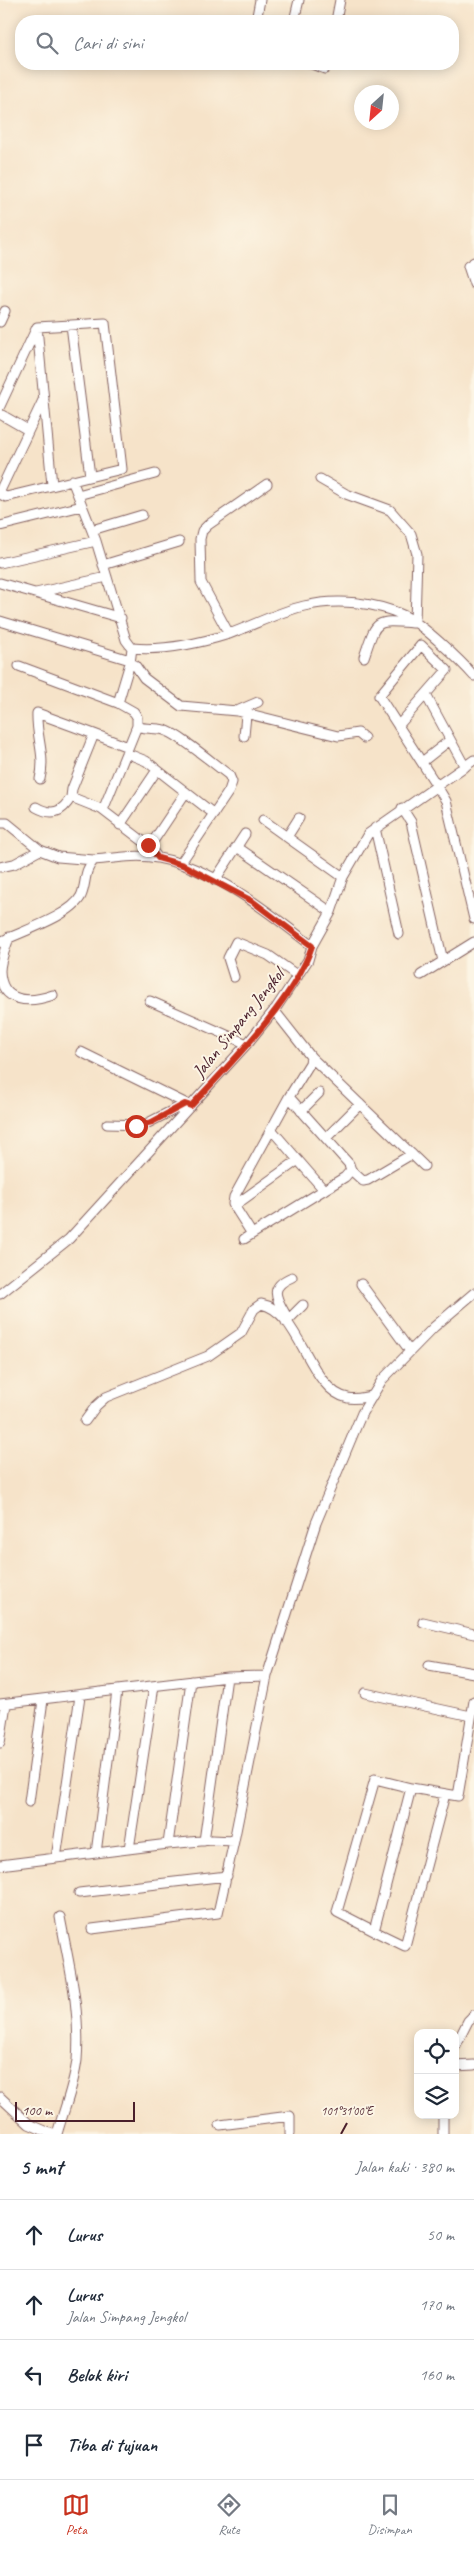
<!DOCTYPE html>
<html lang="id">
<head>
<meta charset="utf-8">
<style>
  :root { --surface:#fff; --page:#f6f6f7; --text:#1f2937; --muted:#747a83; --line:#e0e1e3; --accent:#c8321e }
  body { margin:0; font-family:Caveat,sans-serif; background:var(--page); color:var(--text) }
  .controls { position:absolute; right:15px; bottom:15px; display:grid; overflow:hidden; border-radius:10px; box-shadow:0 2px 12px #0003 }
  .controls button { width:45px; height:45px; display:grid; place-items:center; padding:0; border:0; border-bottom:1px solid var(--line); background:var(--surface); color:var(--text); font:25px sans-serif }
  .compass { position:absolute; left:354px; top:85px; width:45px; height:45px; border-radius:50%; background:var(--surface); box-shadow:0 2px 12px #0003; rotate:207deg }
  .scale { position:absolute; left:15px; bottom:12px; width:120px; box-sizing:border-box; padding-left:5px; border:2px solid #4a1f2b; border-top:0; font-size:14px; line-height:18px; white-space:nowrap; color:#4a1f2b; -webkit-text-stroke:4px #fcf5e5; paint-order:stroke }
  .stop { position:absolute; width:15px; height:15px; margin:-11px; border:4px solid #c8321e; border-radius:50%; background:#fff }
  .stop.end { background:#c8321e; border-color:#fff; box-shadow:0 1px 5px #0008 }
  .list { margin:0; padding:0; list-style:none }
  h2 { display:flex; justify-content:space-between; align-items:center; height:65px; margin:0; padding:0 20px; font-size:21px }
  h2 small { font-size:16px; font-weight:400; color:var(--muted) }
  .list li { display:grid; grid-template-columns:32px 1fr auto; gap:15px; align-items:center; box-sizing:border-box; height:70px; padding:0 20px; border-top:1px solid var(--line) }
  .list b { display:block; font-size:19px; white-space:nowrap }
  .list p { margin:0; font-size:16px; white-space:nowrap; color:var(--muted) }
  .list em { font-size:16px; font-style:normal; color:var(--muted) }
  .icon { flex:none; width:28px; height:28px; fill:none; stroke:currentColor; stroke-width:2; stroke-linecap:round; stroke-linejoin:round }
  .map { position:relative; flex:none; width:474px; height:2134px; overflow:hidden }
  .search { position:absolute; background:var(--surface); box-shadow:0 2px 12px #0003; left:15px; right:15px; top:15px; height:55px; display:flex; align-items:center; gap:12px; box-sizing:border-box; padding:0 18px; border-radius:20px; color:var(--muted); font-size:19px }
  .sheet { height:345px; background:var(--surface) }
  nav { display:flex; justify-content:space-around; align-items:center; box-sizing:border-box; height:70px; border-top:1px solid var(--line); background:var(--surface); font-size:14px; color:var(--muted) }
  nav a { display:grid; justify-items:center; gap:2px }
  nav .on { color:var(--accent) }
  .map>svg:first-child { display:block }
  .lines { fill:none; stroke-linecap:round; stroke-linejoin:round }
  .minor-casing { stroke:#866462; stroke-width:11 }
  .minor { stroke:#fff; stroke-width:9 }
  .route { stroke:#c8321e; stroke-width:6 }
  .ticks { fill:none; stroke:#4a1f2b; stroke-width:2 }
  .labels { text-anchor:middle; dominant-baseline:central; stroke-width:4; stroke-linejoin:round; paint-order:stroke }
  .street-label { font-size:18px; fill:#4a1f2b; stroke:#fcf5e5 }
  .ticks-label { font-size:12px; text-anchor:middle; fill:#4a1f2b; stroke:#fcf5e5; stroke-width:4; stroke-linejoin:round; paint-order:stroke }
</style>
</head>
<body>
<div class="map">
<svg width="474" height="2134" viewBox="0 0 474 2134">
  <rect width="100%" height="100%" fill="#fcf5e5"/>
  <filter id="ink" filterUnits="userSpaceOnUse"><feTurbulence type="fractalNoise" baseFrequency=".02" numOctaves="2"/><feDisplacementMap in="SourceGraphic" scale="10" xChannelSelector="R" yChannelSelector="G"/><feConvolveMatrix kernelMatrix="1 2 1 2 8 2 1 2 1" color-interpolation-filters="sRGB"/></filter>
  <filter id="wash" filterUnits="userSpaceOnUse"><feTurbulence type="fractalNoise" baseFrequency=".0096" numOctaves="4" result="noise"/><feDisplacementMap in="SourceGraphic" scale="20" xChannelSelector="R" yChannelSelector="G"/><feGaussianBlur stdDeviation="1.12" result="paint"/><feColorMatrix in="noise" values="0 0 0 0 0 0 0 0 0 0 0 0 0 0 0 0 0 1.4 0 .05"/><feComposite in="paint" operator="in"/></filter>
  <g filter="url(#wash)">
    <rect width="100%" height="100%" fill="#f6e3c9"/>
  </g>
  <g filter="url(#ink)">
    <g class="lines">
      <defs>
        <path id="minor" d="M256,21L260,0
          M294,21L299,0
          M336,21L340,0
          M312,64L325,69L327,64
          M474,262L468,266L474,284
          M0,322L5,311
          M71,325L90,476
          M37,327L52,485
          M0,406L37,327
          M0,414L28,430
          M320,479L346,494L390,510L411,534L417,554L415,623
          M72,480L96,541L126,640L132,648L130,663L118,703
          M0,491L44,398
          M0,494L6,497L122,469L105,323L37,327
          M78,495L155,474
          M0,526L82,506
          M92,530L142,515
          M0,563L96,541
          M103,565L179,542
          M0,583L121,618
          M36,593L107,577
          M0,621L130,660
          M229,634L201,582L200,539L202,531L208,525L267,484
          M132,648C165,651 197,644 229,634C254,625 278,612 304,606C336,598 376,602 405,616C422,624 461,661 474,676
          M364,657C377,619 374,620 414,623
          M130,663L135,665L144,678L181,706L237,711L338,736L358,733L364,738
          M19,666L118,703L134,712L137,717V726L103,810
          M426,695L465,767
          M237,711L258,702
          M137,726C146,730 154,727 164,730C178,733 215,765 229,775L232,782L229,791L180,864
          M398,726L447,670L421,645L379,696L437,786L446,801L474,919
          M244,736L246,715
          M126,753L146,761L214,814
          M422,762L450,740
          M40,779C46,755 36,738 37,713L94,734
          M71,797L72,789L94,734L128,747
          M36,807C52,816 62,813 71,797L101,809L148,845L158,858
          M402,808L411,822L443,961
          M263,820L343,877
          M0,823H7L40,850
          M120,825L157,770
          M375,828L399,934
          M287,837L299,818
          M150,846L186,792
          M237,847L331,912
          M0,867L14,864L40,850L58,857L94,860
          M215,880L245,834
          M9,937C6,948 0,960 0,971C1,1004 30,1003 53,995
          M0,942C20,932 71,916 81,896C87,883 83,871 94,860C115,858 137,854 158,858C214,868 269,912 312,946
          M421,975L474,942
          M234,977L228,958L236,942L268,955L298,976
          M150,1001L247,1044
          M81,1052L191,1106
          M311,1057L424,1166
          M301,1111L319,1093
          M107,1124L144,1125L185,1104
          M271,1129L324,1190
          M326,1138L360,1104
          M351,1170L363,1181L368,1180L412,1154
          M234,1206L298,1160
          M252,1234L233,1204L234,1197L289,1097L310,1063L311,1057L274,1010
          M244,1239L345,1177L351,1170L349,1164L289,1097
          M361,1284L410,1351
          M0,1294L69,1239L247,1044L276,1008L308,960L312,946L331,912L343,877L368,834L474,760
          M288,1319C278,1300 266,1288 292,1277
          M286,1322L303,1305
          M85,1421L96,1406L106,1397L208,1356L241,1333L254,1309L261,1304C301,1311 308,1390 348,1398C356,1400 364,1397 371,1396
          M423,1622L474,1634
          M429,1665L474,1673
          M365,1693L471,1716
          M0,1704L227,1677L267,1676L316,1523L362,1413L382,1380L434,1327L474,1293
          M0,1743L6,1704
          M445,1794L405,1946L374,1931L411,1788L458,1796L474,1701
          M29,1802L43,1700
          M204,1841L227,1677
          M168,1844L191,1681
          M129,1849L154,1686
          M96,1853L117,1691
          M56,1858L80,1696
          M0,1865L168,1844L212,1840L234,1841L267,1676
          M79,1893L227,1876
          M92,1929L218,1913L234,1841
          M374,1931L337,1912L375,1779L411,1788
          M455,2047L468,2021L474,2015
          M455,2066L474,2065
          M0,2097L29,2124L52,2134
          M443,2115V2134
          M220,2125L290,2116V2134
          M57,2134C64,2109 74,2086 77,2060C81,2011 69,1965 60,1917"/>
      </defs>
      <use href="#minor" class="minor-casing"/>
      <use href="#minor" class="minor"/>
    </g>
  </g>
  <g class="lines" filter="url(#ink)">
    <path class="route" d="M136,1126L152,1122L185,1104L191,1106C229,1065 295,999 312,946L252,901L183,865L158,858L148,845"/>
  </g>
  <path class="ticks" d="M341,2134L347,2123"/>
  <g class="labels">
    <g class="street-label">
      <text transform="translate(238 1023) rotate(-51)">Jalan Simpang Jengkol</text>
    </g>
  </g>
  <g class="ticks-label">
    <text x="347" y="2115">101°31'00"E</text>
  </g>
</svg>
<div class="controls">
<button><svg class="icon" aria-label="locate" viewBox="0 0 24 24"><circle cx="12" cy="12" r="6"/><path d="M12 2v4M12 18v4M2 12h4M18 12h4"/></svg></button>
<button><svg class="icon" aria-label="layers" viewBox="0 0 24 24"><path d="M12 4l9 5-9 5-9-5zM3 14l9 5 9-5"/></svg></button>
</div>
<svg class="compass" viewBox="-18 -18 36 36"><path d="M0-13l5 13h-10z" fill="#e53935"/><path d="M0 13l5-13h-10z" fill="#747a83"/></svg>
<div class="scale">100 m</div>
<div class="stop" style="left:136px;top:1126px"></div>
<div class="stop end" style="left:148px;top:845px"></div>
<div class="search"><svg class="icon" aria-label="search" viewBox="0 0 24 24"><circle cx="10" cy="10" r="6"/><path d="M15 15l6 6"/></svg>Cari di sini</div>
</div>
<section class="sheet">
<h2>5 mnt<small>Jalan kaki · 380 m</small></h2>
<ul class="list">
<li><svg class="icon" aria-label="ahead" viewBox="0 0 24 24"><path d="M12 20V5M6 11l6-6 6 6"/></svg><div><b>Lurus</b></div><em>50 m</em></li>
<li><svg class="icon" aria-label="ahead" viewBox="0 0 24 24"><path d="M12 20V5M6 11l6-6 6 6"/></svg><div><b>Lurus</b><p>Jalan Simpang Jengkol</p></div><em>170 m</em></li>
<li><svg class="icon" aria-label="left" viewBox="0 0 24 24"><path d="M17 20v-9H6M10 6l-5 5 5 5"/></svg><div><b>Belok kiri</b></div><em>160 m</em></li>
<li><svg class="icon" aria-label="arrive" viewBox="0 0 24 24"><path d="M6 21V4h12l-3 4 3 4H6"/></svg><div><b>Tiba di tujuan</b></div></li>
</ul>
</section>
<nav>
<a class="on"><svg class="icon" aria-label="map" viewBox="0 0 24 24"><path d="M3 6l6-2 6 2 6-2v14l-6 2-6-2-6 2zM9 4v14M15 6v14"/></svg>Peta</a>
<a><svg class="icon" aria-label="directions" viewBox="0 0 24 24"><path d="M12 3l9 9-9 9-9-9zM9 14v-3h6M13 9l2 2-2 2"/></svg>Rute</a>
<a><svg class="icon" aria-label="saved" viewBox="0 0 24 24"><path d="M7 4h10v16l-5-4-5 4z"/></svg>Disimpan</a>
</nav>
</body>
</html>
